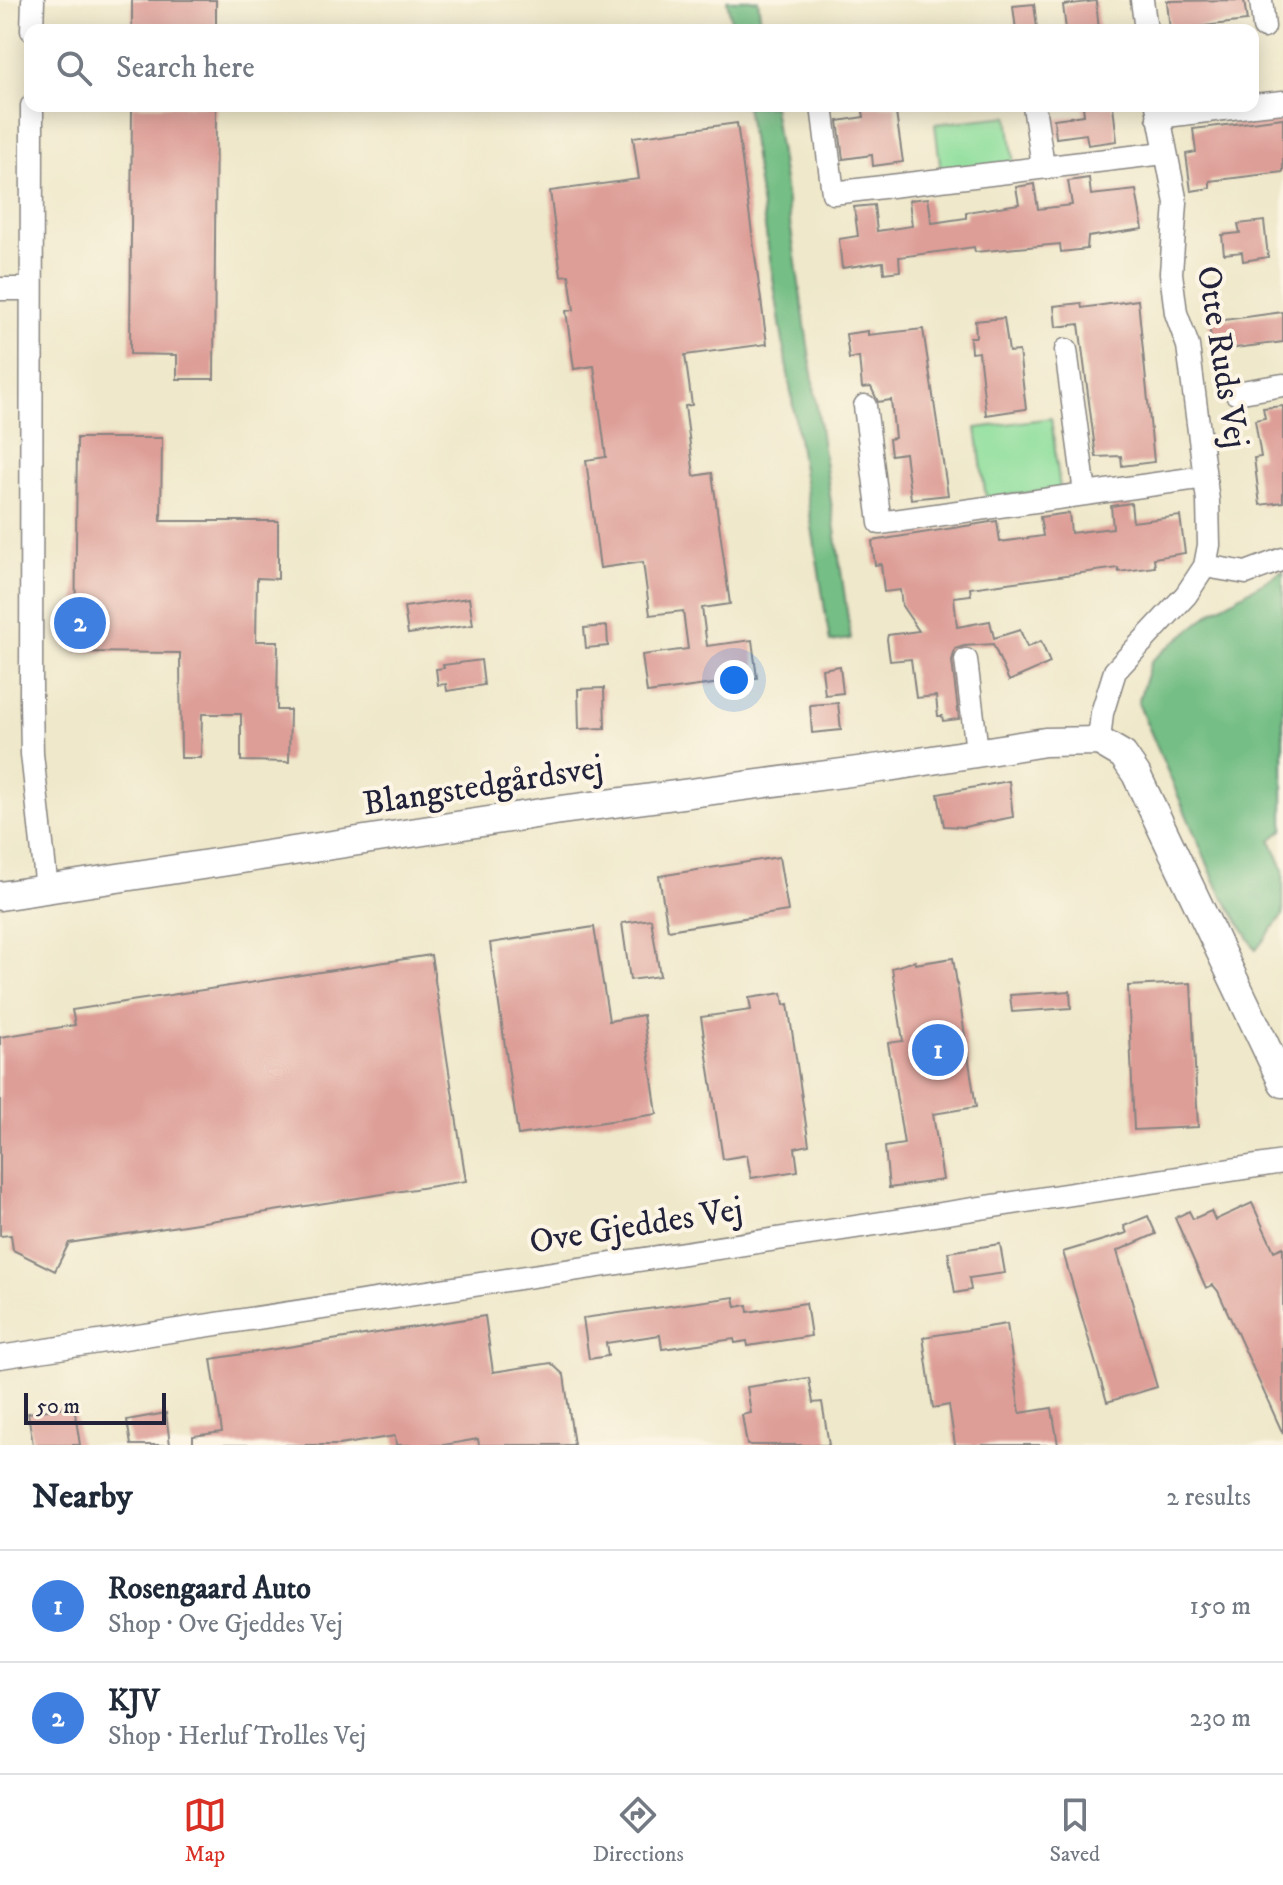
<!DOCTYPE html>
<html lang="en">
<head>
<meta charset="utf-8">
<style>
  :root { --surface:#fff; --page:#f2f2f3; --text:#1f2937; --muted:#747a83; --line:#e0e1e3; --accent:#d93025 }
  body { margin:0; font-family:"IM FELL DW Pica",serif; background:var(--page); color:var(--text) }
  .scale { position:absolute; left:24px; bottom:20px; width:142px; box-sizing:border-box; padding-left:8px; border:4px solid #22223b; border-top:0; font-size:22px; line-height:28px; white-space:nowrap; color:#22223b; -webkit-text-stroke:6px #fcf5e5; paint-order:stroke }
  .you { position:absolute; left:734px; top:680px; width:28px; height:28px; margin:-20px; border:6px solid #fff; border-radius:50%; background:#1a73e8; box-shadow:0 0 0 12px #1a73e833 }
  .badge { display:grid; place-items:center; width:52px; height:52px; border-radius:50%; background:var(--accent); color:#fff; font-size:26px; font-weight:700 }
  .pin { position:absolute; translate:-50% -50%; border:4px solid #fff; box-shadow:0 2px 8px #0006 }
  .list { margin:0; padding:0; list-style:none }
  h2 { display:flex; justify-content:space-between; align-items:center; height:104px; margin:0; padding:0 32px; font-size:34px }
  h2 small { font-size:26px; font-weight:400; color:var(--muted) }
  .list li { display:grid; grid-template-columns:52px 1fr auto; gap:24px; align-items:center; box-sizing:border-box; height:112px; padding:0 32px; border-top:2px solid var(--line) }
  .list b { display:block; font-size:30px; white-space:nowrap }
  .list p { margin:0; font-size:26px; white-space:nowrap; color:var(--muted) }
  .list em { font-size:26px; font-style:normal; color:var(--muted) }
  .icon { flex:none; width:44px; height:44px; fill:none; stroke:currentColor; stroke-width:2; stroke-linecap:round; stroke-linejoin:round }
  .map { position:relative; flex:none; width:1283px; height:1445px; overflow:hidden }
  .search { position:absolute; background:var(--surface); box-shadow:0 4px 20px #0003; left:24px; right:24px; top:24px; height:88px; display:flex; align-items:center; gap:20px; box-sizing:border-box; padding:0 28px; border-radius:16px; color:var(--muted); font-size:30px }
  .sheet { height:328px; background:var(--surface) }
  nav { display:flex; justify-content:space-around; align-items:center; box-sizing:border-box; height:112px; border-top:2px solid var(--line); background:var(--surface); font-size:22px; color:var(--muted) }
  nav a { display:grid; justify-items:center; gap:4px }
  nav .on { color:var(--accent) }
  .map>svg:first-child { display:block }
  .green { fill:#91df9e; stroke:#5a806c; stroke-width:2 }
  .forest { fill:#74be85; stroke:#4b7060; stroke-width:2 }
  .building { fill:#dd9e97 }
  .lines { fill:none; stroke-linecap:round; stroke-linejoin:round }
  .minor-casing { stroke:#888582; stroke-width:25 }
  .tertiary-casing { stroke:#888582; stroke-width:31 }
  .minor { stroke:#fff; stroke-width:22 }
  .tertiary { stroke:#fff; stroke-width:28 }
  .labels { text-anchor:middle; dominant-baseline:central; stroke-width:8; stroke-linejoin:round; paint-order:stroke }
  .street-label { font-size:34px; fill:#22223b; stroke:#fcf5e5 }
</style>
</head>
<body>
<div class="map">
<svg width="1283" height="1445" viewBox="0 0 1283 1445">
  <rect width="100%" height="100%" fill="#fcf5e5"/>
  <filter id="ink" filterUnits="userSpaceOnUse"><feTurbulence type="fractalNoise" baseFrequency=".0125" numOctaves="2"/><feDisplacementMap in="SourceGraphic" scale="16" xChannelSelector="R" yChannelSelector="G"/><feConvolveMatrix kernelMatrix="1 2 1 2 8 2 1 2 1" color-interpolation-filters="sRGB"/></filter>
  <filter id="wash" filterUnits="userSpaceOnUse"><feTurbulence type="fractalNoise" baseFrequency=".006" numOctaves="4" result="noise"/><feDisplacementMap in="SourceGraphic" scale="32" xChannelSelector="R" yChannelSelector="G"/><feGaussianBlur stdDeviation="1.8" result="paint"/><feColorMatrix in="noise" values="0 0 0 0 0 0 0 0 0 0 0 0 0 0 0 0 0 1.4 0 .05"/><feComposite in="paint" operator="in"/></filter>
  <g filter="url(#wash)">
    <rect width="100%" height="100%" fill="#efe8ca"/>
    <path class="green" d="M1008,116L1014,165L941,173L935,124Z
      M1051,418L1060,489L986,498L976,428Z"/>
    <path class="forest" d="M727,0H758L762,30H733Z
      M746,106H773L851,639L830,642Z
      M1283,571V830L1271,840L1283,869V915L1256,950L1218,888L1138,703L1151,661L1213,611Z"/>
    <g id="blocks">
      <path class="building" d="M132,0H216V30H132Z
        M1244,0L1247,21L1170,30L1167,1Z
        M1096,1L1099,30H1066L1063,5Z
        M1034,4L1037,28L1016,30L1013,6Z
        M132,106H216L214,379H177V355L130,354Z
        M862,106H895L903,162L873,166L872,155L843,159L838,121L864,117Z
        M1083,106H1113L1117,141L1088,145L1086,134L1056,138L1054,119L1084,115Z
        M1283,118V172L1210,181V188L1191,191L1186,154L1196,152L1193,129Z
        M737,123L767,344L685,355L692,405L685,406L694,476L712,473L730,604L702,608L707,646L752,640L757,678L647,693L642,655L688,649L683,611L650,615L643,562L600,568L586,460L606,457L594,366L574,369L566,311L574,310L569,275L561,276L550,191L639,179L633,137Z
        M1089,178L1091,195L1136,190L1143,229L1088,237L1087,249L1061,252L1060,244L975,252L974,247L899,257L900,271L884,273L883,262L842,268L839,239L858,236L854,207L874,205L877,231L912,226L909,200L928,198L932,223L966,218V212L1019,204L1016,187L1034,184L1038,209L1072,205L1068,181Z
        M1264,221L1268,257L1243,261L1242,252L1224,254L1222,235L1240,233L1238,224Z
        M1138,300L1154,462L1122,466L1121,456L1096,457L1079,324L1056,327L1054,306L1081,303L1082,308Z
        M1283,312V342L1212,351L1209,322Z
        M1004,318L1009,352L1019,351L1026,409L986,415L979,352L971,353L970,337H976L975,321Z
        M923,329L948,495L911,499L905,453L891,455L889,439L895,438L891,400L878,402L871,387L862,388L859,357L849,359L846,334L868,331V335Z
        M1283,406V502L1260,505L1254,458L1261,457L1255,420L1265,418L1263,408Z
        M77,438H162L161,521H278V579L257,578L256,641H278L277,710H290L289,762L241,761V714H202L201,758H181L180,653L75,652Z
        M1131,503L1133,522L1180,516L1185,553L1154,558L1155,567L1119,572L1118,568L970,588L971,595L954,597L957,627L990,621L994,638L1020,630L1027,647L1041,641L1050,663L1009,681L993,644L964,646L955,649L952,661L959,719L943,721L942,716H938L936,696L916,698L911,659L890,661L887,639L888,635L919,631L902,606L900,590L884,592L881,564L875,565L872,541L997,521L1000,542L1043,536L1040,517L1069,513L1071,533L1095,530L1113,528L1111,506Z
        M469,598L473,625L408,634L404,607Z
        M607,626L608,646L586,648L584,628Z
        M481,660L484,685L447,691L446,684L438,685L436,669L444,668L443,665Z
        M840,666L843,693L825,695L822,669Z
        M604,688L605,728L579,729L578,689Z
        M838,703L841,730L812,733L810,705Z
        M1009,781L1013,817L964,827L944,826L938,794Z
        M779,857L788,911L668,930L659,876Z
        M651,919L660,976L630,980L622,923Z
        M594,927L609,1021L643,1015L657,1114L518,1135L490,943Z
        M431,955L466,1181L69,1243L55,1271L13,1250L11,1235L0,1236V1037L75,1025L72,1010Z
        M953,958L976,1107L933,1114L943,1180L889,1188L885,1147L904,1144L888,1043L903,1041L892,968L915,961V964Z
        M1191,983L1198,1127L1134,1130L1128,986Z
        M1070,991L1071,1008L1012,1012L1010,995Z
        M782,993L784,1005L788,1004L809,1145L795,1148L798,1171L751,1178L747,1155L723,1159L701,1017L751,1010L749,998Z
        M1252,1203L1274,1251L1283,1247V1434L1218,1291L1213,1285L1206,1288L1175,1218L1189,1211L1193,1219L1211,1211L1215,1220Z
        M1148,1216L1156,1234L1117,1251L1157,1387L1107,1402L1063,1252L1127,1233L1124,1226Z
        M1000,1244L1005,1273L969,1278L971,1290L955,1293L948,1252Z
        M734,1297L736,1307L747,1305L748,1312L806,1303L811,1336L748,1346L747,1341L735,1343L734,1339L662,1349L660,1335L606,1343L608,1356L589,1359L583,1318Z
        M485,1316L493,1372L551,1363L564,1375L574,1445H479L478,1439L444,1445H396L395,1436L339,1445H193V1436L222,1432L211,1359Z
        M1007,1324L1020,1413L1052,1408L1058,1445H955L949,1405L933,1408L923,1337Z
        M809,1378L813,1403L822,1402L829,1445H747L742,1415L751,1413L747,1387Z
        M74,1406L80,1445H33L28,1413Z
        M166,1413L170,1445H131L127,1420Z"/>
    </g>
  </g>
  <g filter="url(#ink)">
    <use href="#blocks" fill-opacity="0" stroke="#888582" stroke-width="2"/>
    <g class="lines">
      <defs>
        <path id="minor" d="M1142,0L1146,30
          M1261,0L1264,27
          M32,30L33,0
          M1253,105L1283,102
          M32,106L31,702L32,754L47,889
          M822,106L833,193L1164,153
          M1034,106L1043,166
          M1158,117L1248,106
          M0,289H31
          M1066,350L1085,493
          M1236,393L1283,385
          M865,406L880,523L1205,477
          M1205,566L1246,573L1283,559
          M966,660L977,751
          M1099,741L1102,713L1115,671L1186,595L1205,566L1209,545L1208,501L1188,346L1176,313L1171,273L1176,203L1157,106
          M0,1357L1283,1162"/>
        <path id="tertiary" d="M0,896L561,810L888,767L1045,742L1099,741L1123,755L1136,774L1283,1083"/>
      </defs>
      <use href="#minor" class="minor-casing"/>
      <use href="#tertiary" class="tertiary-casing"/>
      <use href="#minor" class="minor"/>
      <use href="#tertiary" class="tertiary"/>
    </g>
  </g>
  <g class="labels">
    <g class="street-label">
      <text transform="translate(1222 357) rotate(81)">Otte Ruds Vej</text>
      <text transform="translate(483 786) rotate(-9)">Blangstedgårdsvej</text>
      <text transform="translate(636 1226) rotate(-9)">Ove Gjeddes Vej</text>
    </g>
  </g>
</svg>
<div class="scale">50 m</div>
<div class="you"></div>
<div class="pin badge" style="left:938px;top:1050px;background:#3f7fe0">1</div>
<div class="pin badge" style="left:80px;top:623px;background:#3f7fe0">2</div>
<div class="search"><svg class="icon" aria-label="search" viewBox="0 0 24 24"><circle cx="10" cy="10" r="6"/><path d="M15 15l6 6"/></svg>Search here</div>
</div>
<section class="sheet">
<h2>Nearby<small>2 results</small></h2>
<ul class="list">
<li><span class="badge" style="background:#3f7fe0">1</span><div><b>Rosengaard Auto</b><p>Shop · Ove Gjeddes Vej</p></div><em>150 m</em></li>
<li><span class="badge" style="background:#3f7fe0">2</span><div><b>KJV</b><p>Shop · Herluf Trolles Vej</p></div><em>230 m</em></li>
</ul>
</section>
<nav>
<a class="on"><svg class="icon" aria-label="map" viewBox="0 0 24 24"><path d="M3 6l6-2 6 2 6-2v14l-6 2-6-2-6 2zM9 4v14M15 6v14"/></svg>Map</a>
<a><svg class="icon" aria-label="directions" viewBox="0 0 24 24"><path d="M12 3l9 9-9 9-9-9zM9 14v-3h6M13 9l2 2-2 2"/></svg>Directions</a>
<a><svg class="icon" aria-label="saved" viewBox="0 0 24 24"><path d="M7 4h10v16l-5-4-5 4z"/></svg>Saved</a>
</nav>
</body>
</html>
